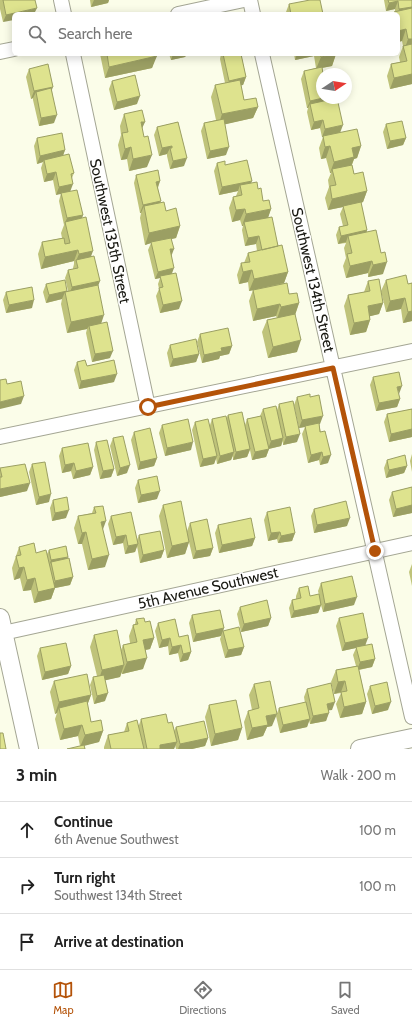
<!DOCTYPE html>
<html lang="en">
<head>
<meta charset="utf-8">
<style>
  :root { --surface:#fff; --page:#f2f2f2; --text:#222; --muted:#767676; --line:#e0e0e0; --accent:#b45309 }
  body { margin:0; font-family:Cabin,sans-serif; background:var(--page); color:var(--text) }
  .compass { position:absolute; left:316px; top:68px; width:36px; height:36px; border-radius:50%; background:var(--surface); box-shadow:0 2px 10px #0003; rotate:78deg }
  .stop { position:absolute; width:12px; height:12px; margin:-9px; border:3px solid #b45309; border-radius:50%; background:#fff }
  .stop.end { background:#b45309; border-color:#fff; box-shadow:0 1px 4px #0008 }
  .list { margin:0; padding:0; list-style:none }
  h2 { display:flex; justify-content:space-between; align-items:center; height:52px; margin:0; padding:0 16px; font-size:17px }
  h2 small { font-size:13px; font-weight:400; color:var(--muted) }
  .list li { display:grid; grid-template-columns:26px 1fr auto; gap:12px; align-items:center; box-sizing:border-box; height:56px; padding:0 16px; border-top:1px solid var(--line) }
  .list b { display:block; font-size:15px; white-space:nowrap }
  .list p { margin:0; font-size:13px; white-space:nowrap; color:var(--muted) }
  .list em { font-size:13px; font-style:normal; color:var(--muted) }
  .icon { flex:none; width:22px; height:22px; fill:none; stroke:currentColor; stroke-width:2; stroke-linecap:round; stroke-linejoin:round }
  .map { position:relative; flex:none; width:412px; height:749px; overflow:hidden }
  .search { position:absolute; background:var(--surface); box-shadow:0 2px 10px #0003; left:12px; right:12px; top:12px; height:44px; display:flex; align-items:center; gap:10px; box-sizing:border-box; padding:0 14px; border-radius:6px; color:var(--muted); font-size:15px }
  .sheet { height:220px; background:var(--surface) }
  nav { display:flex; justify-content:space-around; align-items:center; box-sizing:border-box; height:56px; border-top:1px solid var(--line); background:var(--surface); font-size:11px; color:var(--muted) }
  nav a { display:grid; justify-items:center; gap:2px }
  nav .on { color:var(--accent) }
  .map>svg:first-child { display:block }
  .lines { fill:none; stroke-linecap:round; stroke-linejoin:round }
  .minor-casing { stroke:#a4a694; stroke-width:16 }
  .tertiary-casing { stroke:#a4a694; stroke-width:20 }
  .minor { stroke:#fff; stroke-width:14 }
  .tertiary { stroke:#fff; stroke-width:18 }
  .wall { fill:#bfc37a }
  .shaded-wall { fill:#9b9f63 }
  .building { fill:#dee38e; stroke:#9b9f63 }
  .route { stroke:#b45309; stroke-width:5 }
  .labels { text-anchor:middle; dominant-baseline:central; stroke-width:3; stroke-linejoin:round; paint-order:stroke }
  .street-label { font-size:15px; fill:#181812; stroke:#fff }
</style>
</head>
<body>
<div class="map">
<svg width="412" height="749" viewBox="0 0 412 749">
  <rect width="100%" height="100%" fill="#fbfde9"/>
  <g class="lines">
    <defs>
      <path id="minor" d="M61,0L64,14
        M250,0L253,14
        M178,14L244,0
        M0,52L14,49
        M73,54L148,407
        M262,54L412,717
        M0,437L412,351
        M3,633L412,543"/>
      <path id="tertiary" d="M0,618L29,749
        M360,749L412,738"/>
    </defs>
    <use href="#minor" class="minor-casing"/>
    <use href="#tertiary" class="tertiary-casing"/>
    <use href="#minor" class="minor"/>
    <use href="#tertiary" class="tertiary"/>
  </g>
  <path class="wall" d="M0,0H35L3,22L0,9Z
    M90,0H109L108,3L91,7Z
    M384,0H412V84L390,89L387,76L391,64L400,62L399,57L403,46L402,41L398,42V14H393L394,12L395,11V9L386,11Z
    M289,4L323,14H286V12Z
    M100,54H156L152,68L105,78Z
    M169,54H187L185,57L171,60Z
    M221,54H241L246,77L243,85H241L244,100L258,107L253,118L225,124L226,155L207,159L201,131L204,123L216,120L211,97L215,85L225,83L220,59Z
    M294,54H336L332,66L322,68L327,100L340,133L361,146L357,158L354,159L352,165L354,174L367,191L363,202L361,203L367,232L383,274L368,277V273L346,278L343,266L346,258L344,248L346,243L338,244L336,235L339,227L343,226L340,214L343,207L328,210L325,198L329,187L328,180L331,173H330L326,158L321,159L319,148L323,137H322L320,128L311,130L307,112L308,108H307L301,79L304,71L316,68L314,56L295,60Z
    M29,69L52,90L54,123L39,126L33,100V98L31,99L26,77Z
    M112,81L137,104L114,110L109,89Z
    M124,114L142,128L147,167L129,171L127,159L121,160L118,145L121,135L120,126Z
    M178,122L184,166L170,169L167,156V154L159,156L154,135L157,127Z
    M386,124L406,138L403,145L387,149L383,132Z
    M37,138L65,150L63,156L74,173L72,178L70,191L83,215L82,218L98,285L101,323L110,358L92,362L86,333L87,329L67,333L61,304L62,299L46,303L43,292L46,284L67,292L68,291L65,278L68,270L73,269V268L74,264V261L41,269L38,254L42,242L62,238L61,233L64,225L59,201L61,193L56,195L53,180L44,182L41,168L43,162L37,164L34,146Z
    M217,163L225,165L251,183L258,189L263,201L271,209L268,217L288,272L284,283L289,294L299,303L295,315L297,352L268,358L262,332L267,320L277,318L276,316L253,321L249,301L253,290L249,291L248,282L239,284L237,275L241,263H244L248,253L257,251L256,244L245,246L242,230L243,226H242L240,220L232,222L229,208L233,197L236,196L238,191L219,195L214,171Z
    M136,175L160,181L158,188L160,203L166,211L180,226L176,238L172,239L171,256L172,274L179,309L160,313L156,296L159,289L158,284L160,278L155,279L148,250L151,243L145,245L140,218L141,213H140L134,183Z
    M386,280L408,284L412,283V321L403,323L401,309L386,312L381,291Z
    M368,281L383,303L379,314L370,316V320L366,332L350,335L344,306L348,295L364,292Z
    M6,292L32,308L6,313L3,300Z
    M200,334L232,346L229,354L220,356L219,359L202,363L197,342Z
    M170,345L199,354L196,362L170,367L167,353Z
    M77,362L114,382L79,389L74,370Z
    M373,377L400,399L397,407L376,411L370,385Z
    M297,397H310L320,424H319L328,463L320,465L319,460L308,463L302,434L305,427L299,428L294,405Z
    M279,404L297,442L283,445V441L281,446L269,449L266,457L252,460L250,450L247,457L233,460V456L231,460L217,464L216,458L214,464L200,467L192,430L195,422L210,425L212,419H226L228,415L245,425L247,419L260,416L263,409L277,410Z
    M412,409V437L389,442L384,422L387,414Z
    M162,425L191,450L165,456L159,433Z
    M134,432L157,458L154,466L138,470L131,440Z
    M113,438L127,473L117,476L110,446Z
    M96,442L114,469L111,477L100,479L94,450Z
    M62,448L93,467L90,475L73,479L71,471L62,473L59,456Z
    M412,454V472L410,461Z
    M387,460L407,466L404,473L386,478L384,468Z
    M32,464L49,502L36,505L29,472Z
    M0,468L27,491L0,497Z
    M138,480L157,499L138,503L135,488Z
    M412,487V513L393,517L389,500L392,492Z
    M53,500L66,518L52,521L50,508Z
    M163,505L187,531L190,523L213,548L210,556L193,559L189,542L185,554L167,558L159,516Z
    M94,507L103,529L105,567L88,570L82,544H78L74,528L78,516L92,513Z
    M314,509L347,526L314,533L311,516Z
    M267,512L295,533L292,541L278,543L277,539L268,541L264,520Z
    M111,516L137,540L139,535L164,550L161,558L140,563L137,546L135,552L125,554L123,543L113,545L108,524Z
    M218,525L255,538L252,546L219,553L215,533Z
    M19,547L36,553L47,554L49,550L67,559L73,577L70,585L55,588L51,599L34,603L31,590L23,591L20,578L14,580L12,568Z
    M412,564V586L409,572Z
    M321,583L354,605L323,612L321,605L318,613L291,618L289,608L292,600L296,599V596L299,588L310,596L319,595L318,591Z
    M240,607L271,618L268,626L241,632L237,614Z
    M192,615L224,628L221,636L193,642L189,623Z
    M339,618L366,645L375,659L372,667L359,670L366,702L362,714L340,718L336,704L341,693L334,694L331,682L336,670L356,666L353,655L356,648L342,651L336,626Z
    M136,619L145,622L154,638L150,649L146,650L143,669L122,674V672L120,677L105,680V701L94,704L90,685L93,677L97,676L90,647L94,635L121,650L123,645L130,643L129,636L133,625L135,624Z
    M158,623L179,637L191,652L188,660L180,662L178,653L169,655L168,646L159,648L155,631Z
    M223,631L244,647L241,655L225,658L220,639Z
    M40,648L71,666L68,674L42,680L37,656Z
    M54,681L91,695L87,705L91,722L103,731L99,742L80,746L78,736L60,740L55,719L57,713L55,714L50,692Z
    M254,684L272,726L267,727L263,736L247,740L244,722L248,711L252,710L249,695Z
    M370,686L388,710L372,714L367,694Z
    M307,689L332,710H329L326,721L310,724L309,720L307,727L280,733L276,716L279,708L305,703L304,697Z
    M209,705L242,728L238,740L211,746L205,717Z
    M141,719L168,723L174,731L176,727L208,738L205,746L192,749H176L175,745L174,749H104V747L108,735L124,732L127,723L139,725Z"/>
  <path class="shaded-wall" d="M94,0H109L108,3L91,7Z
    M398,1L395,9L386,11L389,3Z
    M412,7V14H398L399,9Z
    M37,8L34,14H14V20L3,22L6,15Z
    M406,29L402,41L398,42V31Z
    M408,39H412V49L404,51Z
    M173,54H187L185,57L171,60Z
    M297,54H315L314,56L295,60Z
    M336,54L332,66L316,69L321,57Z
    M157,56L152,68L105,78L109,67Z
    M412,74V84L390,89L394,78Z
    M246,77L243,85L226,89L229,81Z
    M53,87L50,95L36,92L33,98L31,99L34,91Z
    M140,96L137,104L114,110L117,102Z
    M323,98H328L325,105L310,104L308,108H307L310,101Z
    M258,107L253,118L218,126L222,114Z
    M57,115L54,123L39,126L41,118Z
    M323,120L320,128L311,130L314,122Z
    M141,122H145L140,133Z
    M343,125L340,133L322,137L325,129Z
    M406,138L403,145L387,149L390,141Z
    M172,146L170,151V148L167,154L159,156L162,148Z
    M330,146L326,158L321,159L325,147Z
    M361,146L357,158L354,159L350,169H332L331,173H330L334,162L352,148Z
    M131,147L127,159L121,160L125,149Z
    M229,147L226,155L207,159L210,151Z
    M65,150L62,158L44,160L43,162L37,164L40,156Z
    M152,155L147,167L129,171L133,159Z
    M187,158L184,166L170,169L173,161Z
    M56,172L53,180L44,182L47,174Z
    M160,181L157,189L156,182Z
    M252,181L249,189L240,185L238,191L219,195L222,187Z
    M73,184L70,192L56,195L59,187Z
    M367,191L363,202L344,207L343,206V207L328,210L332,199Z
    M161,201L158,209L144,206L141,213H140L143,205Z
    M245,209L240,220L232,222L236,210Z
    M271,209L267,221L244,222L243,226H242L246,214Z
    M83,215L80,223H65L67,218Z
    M180,226L176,238L151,243V242V243L145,245L149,233Z
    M367,230L364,238L348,236L346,242L338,244L341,236Z
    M259,236L256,244L245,246L248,238Z
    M170,249H174L171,257Z
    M78,250L74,261L41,269L45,257Z
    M93,251L89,262L76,261L79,254Z
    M372,261L368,273L346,278L350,266Z
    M387,262L383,274L368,277L373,265Z
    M174,268L171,276H160V278L155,279L158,272Z
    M252,270L248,282L239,284L243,272Z
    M288,272L284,283L249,291L254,279Z
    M100,281L97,289L69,295L72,287Z
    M67,291L66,295L65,292L62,299L46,303L49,295Z
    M405,298L401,309L386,312L390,301Z
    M34,300L32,308L6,313L9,305Z
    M182,301L179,309L160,313L163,305Z
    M299,303L295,315L277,319L281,307Z
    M383,303L379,314L363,318L368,306Z
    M280,304L276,316L253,321L257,309Z
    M412,311V321L403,323L408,312Z
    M104,315L100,327L89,326L87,329L67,333L71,322Z
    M370,320L366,332L350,335L354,323Z
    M301,340L297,352L268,358L273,347Z
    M232,346L229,354L220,356L219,359L202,363L204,355L221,348Z
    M113,351L110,358L92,362L95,354Z
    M199,354L196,362L170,367L173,359Z
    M117,374L114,382L79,389L81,381Z
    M402,386L399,394L397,387Z
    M24,396L21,404L0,409V402Z
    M400,399L397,407L376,411L379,403Z
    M323,416L320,424L299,428L302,420Z
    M412,429V437L389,442L391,434Z
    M300,434L297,442L283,445L286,437Z
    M283,438L281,446L268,449L271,441Z
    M193,442L191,450L165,456L167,448Z
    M250,449L247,457L233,460L236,452Z
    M269,449L266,457L252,460L255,452Z
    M234,452L231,460L217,464L220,456Z
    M322,452L319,460L308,463L311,455Z
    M331,455L328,463L320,465L323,457Z
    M217,456L214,464L200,467L203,459Z
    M157,458L154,466L138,470L140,462Z
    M74,463L71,471L62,473L65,465Z
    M130,465L127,473L117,476L120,468Z
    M407,466L404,473L386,478L389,470Z
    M93,467L90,475L73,479L76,471Z
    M114,469L111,477L100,479L103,471Z
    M30,483L27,491L0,497V489Z
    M160,491L157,499L138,503L141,495Z
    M51,494L49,502L36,505L39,497Z
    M412,505V513L393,517L396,509Z
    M69,510L66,518L52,521L55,513Z
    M350,518L347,526L314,533L317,525Z
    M106,521L102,532L101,522Z
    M86,532L82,544H78L82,533Z
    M280,532L277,539L268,541L271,533Z
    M295,533L292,541L278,543L281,536Z
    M126,535L123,543L113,545L116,537Z
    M255,538L252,546L219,553L222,545Z
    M189,542L185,554L167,558L172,546Z
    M138,544L135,552L125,554L128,546Z
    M213,548L210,556L193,559L196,551Z
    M164,550L161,558L140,563L143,555Z
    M109,555L105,567L88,570L92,559Z
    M68,557L65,565L51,562L48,568L51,560Z
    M24,567L20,578L14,580L19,568Z
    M73,577L70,585L55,588L51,599L34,603L38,592L52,588L55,581Z
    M35,578L31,590L23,591L27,580Z
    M357,597L354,605L323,612L325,604Z
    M321,605L318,613L291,618L294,611Z
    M271,618L268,626L241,632L244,624Z
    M224,628L221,636L193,642L196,634Z
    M154,638L150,649L139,651L143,640Z
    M170,638L168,646L159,648L162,640Z
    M368,638L365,646L342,651L345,643Z
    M181,645L178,653L169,655L172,647Z
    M244,647L241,655L225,658L228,650Z
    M191,652L188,660L180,662L183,654Z
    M147,658L143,669L122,674L127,662Z
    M375,659L372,667L357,670L360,662Z
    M124,665L120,677L98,682L102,670Z
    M71,666L68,674L42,680L45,672Z
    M345,681L341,692L334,694L338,682Z
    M108,693L105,701L94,704L97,696Z
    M91,695L87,706L59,708L57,713L55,714L59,702Z
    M335,702L332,710L324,711L327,704Z
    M366,702L362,714L340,718L344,707Z
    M391,702L388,710L372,714L375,706Z
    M329,713L326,721L310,724L313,716Z
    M277,714L272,726L267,727L263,736L247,740L252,728L266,716Z
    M310,719L307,727L280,733L283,725Z
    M82,725L78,736L60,740L64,729Z
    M242,728L238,740L211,746L215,734Z
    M103,731L99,742L80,747L85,735Z
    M208,738L205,746L192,749H178L180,744Z
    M177,742L174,749H158L160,745Z"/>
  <path class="building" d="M3,0H35L37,8L6,15Z
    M310,0H320L323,14H291L289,4Z
    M388,0H412V7L399,9L398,1L389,3Z
    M412,8V39H408L406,29L398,31V14H395L394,12Z
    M412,44V74L394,78L391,64L407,61L403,46Z
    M107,54H156L157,56L109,67Z
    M223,54H241L246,77L229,81Z
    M320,54H336L321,57Z
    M48,64L53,87L34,91L29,69Z
    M322,67L323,74H322V98H323L310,101L304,71Z
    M135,75L140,96L117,102L112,81Z
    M240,80L244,100L256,98L258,107L222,114L215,85Z
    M51,88L57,115L41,118L36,92Z
    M337,98L343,125L325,129L323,120L314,122L310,104Z
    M142,110L145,122H141L144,137L148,136L152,155L133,159L131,147L125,149L122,133L128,132L124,114Z
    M224,119L229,147L210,151L204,123Z
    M402,121L406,138L390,141L386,124Z
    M178,122L187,158L173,161L170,148H172V146L162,148L157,127Z
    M357,129L361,146L352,148L354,157L334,162L330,146L325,147L323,136Z
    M62,133L65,150L40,156L37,138Z
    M69,154L74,173L71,174L73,184L59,187L56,172L47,174L44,160Z
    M247,160L252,181L222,187L217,163L225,161V165Z
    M352,165L354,174L363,172L367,191L332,199L330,186L336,185L332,169Z
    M158,170L160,181L156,182L161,201L143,205L136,175Z
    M257,182L258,189L261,188L263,201L269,200L271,209L246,214L245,209L236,210L233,197L242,195L240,185Z
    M77,190L83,215L67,218L61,193Z
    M164,202L166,211L176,208L180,226L149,233L144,206Z
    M361,202L367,230L341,236L339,227L348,225L343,206Z
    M86,217L93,251L79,254L78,250L45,257L42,242L64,238L65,244L70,243L65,222Z
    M272,217L278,246L262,250L259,236L248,238L244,222Z
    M376,230L381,253L385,252L387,262L373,265L372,261L350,266L347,254L352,253L348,236Z
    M171,238L174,249H170L174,268L158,272L151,242Z
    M282,245L288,272L254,279L252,270L243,272L241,263L250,262L248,253Z
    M94,256L100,281L72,287L68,270L78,268L76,260Z
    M176,273L182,301L163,305L159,288L163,287L160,276Z
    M406,275L408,284L412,283V311L408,312L405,298L390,301L386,280Z
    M379,279L383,303L368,306L370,320L354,323L348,295L370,291L368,281Z
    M65,280L67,291L49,295L46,284Z
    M287,283L289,294L297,293L299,303L281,307L280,304L257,309L253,290Z
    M98,285L104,315L71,322L65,292Z
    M32,287L34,300L9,305L6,292Z
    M295,314L301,340L273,347L267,320Z
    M107,322L113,351L95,354L89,326Z
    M228,328L232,346L221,348L222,351L204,355L200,334Z
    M196,339L199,354L173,359L170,345Z
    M85,360L87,366L114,360L117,374L81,381L77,362Z
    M399,372L402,386L397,387L400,399L379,403L373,377Z
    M6,379L7,384L21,381L24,396L0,402V380Z
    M310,394V397L319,395L323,416L302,420L297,397Z
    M293,401L300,434L286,437L279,404Z
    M276,406L283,438L271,441L263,409Z
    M412,409V429L391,434L387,414Z
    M242,412L250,449L236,452L228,415Z
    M226,416L234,452L220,456L212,419Z
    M261,416L269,449L255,452L247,419Z
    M188,419L193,442L167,448L162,425Z
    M208,419L217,456L203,459L195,422Z
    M319,423L320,432L325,431L331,455L323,457L322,452L311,455L305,426Z
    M150,428L157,458L140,462L134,432Z
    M123,436L130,465L120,468L113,438Z
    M107,440L114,469L103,471L96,442Z
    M88,443L93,467L76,471L74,463L65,465L62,448Z
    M405,455L407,466L389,470L387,460Z
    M45,462L51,494L39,497L32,464Z
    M25,464L30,483L0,489V477H2L0,468Z
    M157,476L160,491L141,495L138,480Z
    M412,487V505L396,509L392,492Z
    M67,497L69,510L55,513L53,500Z
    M181,501L189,542L172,546L163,505Z
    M346,501L350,518L317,525L314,509Z
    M103,506L106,521L101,522L109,555L92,559L86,532L82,533L78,516L96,513L94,507Z
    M290,507L295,533L281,536L280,532L271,533L267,512Z
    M131,512L138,544L128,546L126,535L116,537L111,516Z
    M251,518L255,538L222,545L218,525Z
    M207,519L213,548L196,551L190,523Z
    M160,531L164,550L143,555L139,535Z
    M34,543L36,553L46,550L55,588L38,592L35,578L27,580L24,567L19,568L16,556L21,555L19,547Z
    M66,546L68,557L51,560L49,550Z
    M69,558L73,577L55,581L51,562Z
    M352,576L357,597L325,604L321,583Z
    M308,586L310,596L319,594L321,605L294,611L292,600L301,598L299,588Z
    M267,600L271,618L244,624L240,607Z
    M220,610L224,628L196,634L192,615Z
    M363,613L368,638L345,643L339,618Z
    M144,618L145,622L150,621L154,638L143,640L147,658L127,662L123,645L137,642L133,625L138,624L136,619Z
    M175,619L179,637L188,635L191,652L183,654L181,645L172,647L170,638L162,640L158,623Z
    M239,627L244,647L228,650L223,631Z
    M117,630L124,665L102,670L94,635Z
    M66,643L71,666L45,672L40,648Z
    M372,644L375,659L360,662L356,647Z
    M358,666L366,702L344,707L341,692L347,691L345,681L338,682L336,670Z
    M87,674L91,695L59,702L54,681Z
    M104,675L108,693L97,696L93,677Z
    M270,681L277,714L266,716L268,725L252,728L248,711L259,708L254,684Z
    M387,682L391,702L375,706L370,686Z
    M331,683L335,702L327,704L329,713L313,716L307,689Z
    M236,700L242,728L215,734L209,705Z
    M87,701L91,722L101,720L103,731L85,735L82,725L64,729L59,708Z
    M306,702L310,719L283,725L279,708Z
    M166,714L168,723L172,722L177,742L160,745V749H147L141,719Z
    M137,720L144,749H111L108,735L129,731L127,723Z
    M204,721L208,738L180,744L176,727Z
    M0,733H3L6,749H0Z
    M84,745L85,749H67Z"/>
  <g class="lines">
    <path class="route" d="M148,407L333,368L375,551"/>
  </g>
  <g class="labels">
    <g class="street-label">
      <text transform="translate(110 231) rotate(78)">Southwest 135th Street</text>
      <text transform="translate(313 280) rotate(77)">Southwest 134th Street</text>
      <text transform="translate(208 588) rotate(-13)">5th Avenue Southwest</text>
    </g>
  </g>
</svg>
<svg class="compass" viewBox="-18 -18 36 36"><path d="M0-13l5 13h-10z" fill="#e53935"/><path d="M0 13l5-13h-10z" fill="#767676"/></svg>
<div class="stop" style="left:148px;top:407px"></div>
<div class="stop end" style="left:375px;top:551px"></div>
<div class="search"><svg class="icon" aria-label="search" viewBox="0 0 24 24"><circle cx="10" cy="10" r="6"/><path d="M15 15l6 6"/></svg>Search here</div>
</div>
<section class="sheet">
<h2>3 min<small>Walk · 200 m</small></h2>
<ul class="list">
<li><svg class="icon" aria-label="ahead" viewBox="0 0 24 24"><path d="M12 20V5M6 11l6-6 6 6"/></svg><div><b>Continue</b><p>6th Avenue Southwest</p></div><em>100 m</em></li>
<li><svg class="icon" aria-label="right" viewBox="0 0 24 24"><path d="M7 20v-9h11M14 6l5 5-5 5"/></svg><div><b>Turn right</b><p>Southwest 134th Street</p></div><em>100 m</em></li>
<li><svg class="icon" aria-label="arrive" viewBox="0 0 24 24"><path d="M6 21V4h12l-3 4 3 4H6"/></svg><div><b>Arrive at destination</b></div></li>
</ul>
</section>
<nav>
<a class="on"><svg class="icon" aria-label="map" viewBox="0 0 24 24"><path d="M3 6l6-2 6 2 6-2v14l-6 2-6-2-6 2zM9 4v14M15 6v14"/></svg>Map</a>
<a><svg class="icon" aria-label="directions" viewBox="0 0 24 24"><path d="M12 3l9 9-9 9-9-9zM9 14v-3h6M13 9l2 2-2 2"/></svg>Directions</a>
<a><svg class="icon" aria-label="saved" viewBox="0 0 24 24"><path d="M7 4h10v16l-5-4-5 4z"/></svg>Saved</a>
</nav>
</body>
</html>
